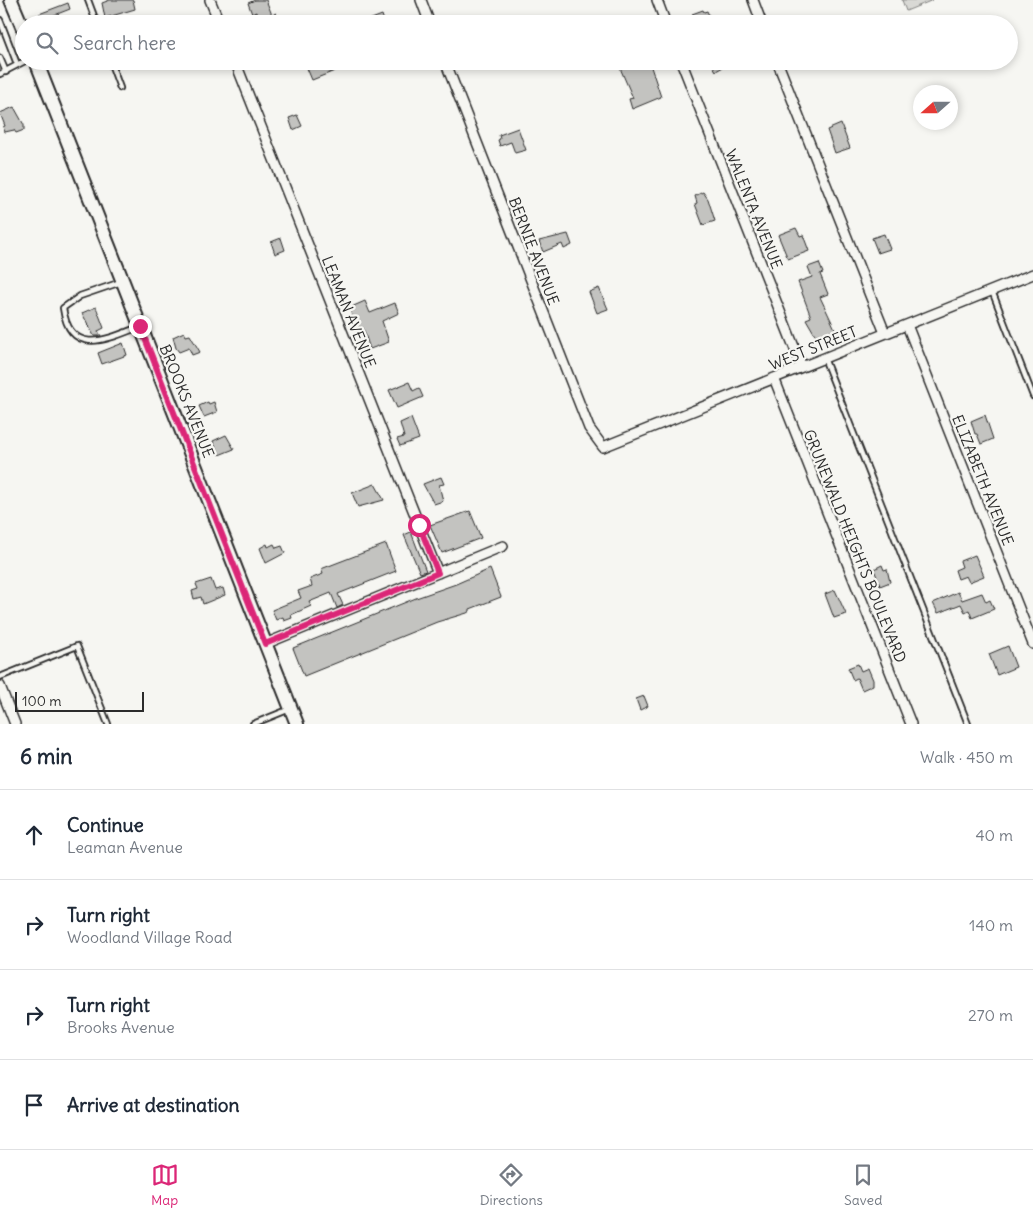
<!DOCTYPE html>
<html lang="en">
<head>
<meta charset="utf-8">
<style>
  :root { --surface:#fff; --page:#f2f2f3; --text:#1f2937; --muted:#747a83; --line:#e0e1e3; --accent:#db2777 }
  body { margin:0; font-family:Delius,sans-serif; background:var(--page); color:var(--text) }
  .compass { position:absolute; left:913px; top:85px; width:45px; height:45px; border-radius:50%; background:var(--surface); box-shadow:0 2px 8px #0003; rotate:249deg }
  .scale { position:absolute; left:15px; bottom:12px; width:129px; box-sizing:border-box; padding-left:5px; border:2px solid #2b2b2b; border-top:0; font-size:14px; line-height:18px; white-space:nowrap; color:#2b2b2b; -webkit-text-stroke:4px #f6f6f2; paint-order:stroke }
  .stop { position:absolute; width:15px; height:15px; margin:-11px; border:4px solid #db2777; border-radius:50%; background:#fff }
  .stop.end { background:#db2777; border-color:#fff; box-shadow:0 1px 5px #0008 }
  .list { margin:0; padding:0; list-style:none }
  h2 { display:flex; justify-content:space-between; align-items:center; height:65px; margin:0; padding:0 20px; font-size:21px }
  h2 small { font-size:16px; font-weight:400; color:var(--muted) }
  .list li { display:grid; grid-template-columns:32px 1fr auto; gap:15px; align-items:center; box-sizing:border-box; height:90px; padding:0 20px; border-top:1px solid var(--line) }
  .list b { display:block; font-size:19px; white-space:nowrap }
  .list p { margin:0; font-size:16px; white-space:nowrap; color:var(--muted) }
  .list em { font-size:16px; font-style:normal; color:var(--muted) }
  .icon { flex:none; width:28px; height:28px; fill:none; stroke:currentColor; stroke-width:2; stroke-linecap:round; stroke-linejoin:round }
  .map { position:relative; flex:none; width:1033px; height:724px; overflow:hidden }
  .search { position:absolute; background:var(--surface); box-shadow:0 2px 8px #0003; left:15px; right:15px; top:15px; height:55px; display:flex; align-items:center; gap:12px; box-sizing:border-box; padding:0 18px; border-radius:28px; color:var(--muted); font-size:19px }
  .sheet { height:425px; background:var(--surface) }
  nav { display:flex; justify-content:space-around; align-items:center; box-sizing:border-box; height:70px; border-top:1px solid var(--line); background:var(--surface); font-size:14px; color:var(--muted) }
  nav a { display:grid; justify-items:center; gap:2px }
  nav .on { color:var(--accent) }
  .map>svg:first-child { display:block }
  .green { fill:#d9d9d5; stroke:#828280 }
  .building { fill:#c3c3c0; stroke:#2b2b2b }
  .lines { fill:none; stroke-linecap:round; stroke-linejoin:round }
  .lane-casing { stroke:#2b2b2b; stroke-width:8 }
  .street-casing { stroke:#2b2b2b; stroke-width:12 }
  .secondary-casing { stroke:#2b2b2b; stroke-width:16 }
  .lane { stroke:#f6f6f2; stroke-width:4.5 }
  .street { stroke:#f6f6f2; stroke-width:9 }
  .secondary { stroke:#f6f6f2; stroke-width:12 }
  .route { stroke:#db2777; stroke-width:6 }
  .labels { text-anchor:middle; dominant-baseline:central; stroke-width:4.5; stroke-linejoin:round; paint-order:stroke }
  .street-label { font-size:15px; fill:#2b2b2b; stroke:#f6f6f2 }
</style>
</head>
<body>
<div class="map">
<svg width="1033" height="724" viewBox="0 0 1033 724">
  <rect width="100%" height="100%" fill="#f6f6f2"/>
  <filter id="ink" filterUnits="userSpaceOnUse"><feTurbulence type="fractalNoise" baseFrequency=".02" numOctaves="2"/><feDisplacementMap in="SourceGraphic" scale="10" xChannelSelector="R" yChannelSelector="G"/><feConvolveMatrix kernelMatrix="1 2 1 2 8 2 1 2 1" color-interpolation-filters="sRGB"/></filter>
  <g filter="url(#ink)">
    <path class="green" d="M902,0H933L906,11Z"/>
    <path class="building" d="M110,0H133L135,9L105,18L102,3Z
      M255,0H266L272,15L276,13L279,21L266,24L264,19L260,21L256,12L252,14L248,3Z
      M68,3L70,9L42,20L39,14Z
      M703,10L704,12L707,11L713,24H696L692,14Z
      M382,15L385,24H361V23Z
      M304,61H357V62L312,80Z
      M617,61H649L661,97L632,109L629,99L633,98Z
      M710,61H732V62L716,71Z
      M14,107L24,125V130L16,133L14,130L5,132L3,127L5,126L0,113Z
      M297,115L302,126L293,130L289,118Z
      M841,124L850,148L835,153L827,130Z
      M518,128L526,150L515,153L511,142L500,146L498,140L500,139L499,135Z
      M703,192L708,199L715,221L703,225L695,204L697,203L695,196Z
      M796,228L800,236L803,235L809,251L788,259L778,235Z
      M568,234L572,245L564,249L562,244L543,252L539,241Z
      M884,234L890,249L878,253L872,238Z
      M281,238L285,250L275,254L271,242Z
      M819,263L823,273L820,274L828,294L820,297L837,333L817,338L806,319L811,317L798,282L812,277L808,267Z
      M599,288L608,309L597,313L589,292Z
      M365,301L370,313L395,303L399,313L382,321L389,342L370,349L363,328L358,330L349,308Z
      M96,307L104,328L98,331L101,336H94L82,313Z
      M184,332L186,336L190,335L200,352L192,355L189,348L179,352L176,348L173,337Z
      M123,343L127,355L102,364L98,353Z
      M409,382L413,391L419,388L423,397L397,408L389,390Z
      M208,402L209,404L214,402L217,412L204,417L199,406Z
      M985,415L993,439L981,444L977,434H975L971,421Z
      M411,418L419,439L400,446L397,439L404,437L400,423Z
      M226,435L234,449L219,455L213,441Z
      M441,477L444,484L439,485L443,501L434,504L423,484Z
      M375,484L384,500L358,507L352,493Z
      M470,511L481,538L442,553L430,525Z
      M411,532L426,571L420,573L404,535Z
      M267,544L268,547L274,544L276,548L282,546L285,553L266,563L260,548Z
      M386,544L396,571L338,594L343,605L337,608L331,593L309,602L311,606L291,615L292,618L284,621L283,617L276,620L272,610L301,598L298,591L312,586L310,579L323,574L321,569Z
      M975,555L984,576L969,582L966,576L958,579L955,570L962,567L960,561Z
      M882,565L884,570L887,569L890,582L880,586L874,569Z
      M490,569L501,597L470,609V611L467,613L437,622L304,676L293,648L416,598L456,584Z
      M211,579L215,590L223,588L225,595L203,604L201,597L194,599L192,591L198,589L196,584Z
      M835,590L846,614L834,618L825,594Z
      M958,592L962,600L982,593L986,602L990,600L994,609L972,618L969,610L965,612L961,604L938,613L933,603Z
      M1008,646L1016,667L997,675L989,654Z
      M858,664L861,671L868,668L873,680V685L862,690L857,678L853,680L848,668Z
      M644,696L648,706L640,710L636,699Z"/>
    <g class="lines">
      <defs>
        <path id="lane" d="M88,0L97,24
          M0,20L17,64
          M0,58L6,72
          M110,61L120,88
          M0,74L25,61
          M121,282L80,296L63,308C70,358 108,339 139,327
          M992,291L1033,396
          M824,358L968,724
          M0,677L77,646L108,724
          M253,724L290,709"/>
        <path id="street" d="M210,0L220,24
          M421,0L430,24
          M657,0L666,24
          M753,0L762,24
          M235,61L438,573
          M445,61L589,428L603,447L1033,274
          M681,61L802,367
          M777,61L885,333
          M907,325L1033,644
          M774,378L911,724
          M265,644L503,546
          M0,686L15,724"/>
        <path id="secondary" d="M11,0L24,31
          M36,61L297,724"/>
      </defs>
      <use href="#lane" class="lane-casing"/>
      <use href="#street" class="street-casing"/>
      <use href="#secondary" class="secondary-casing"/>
      <use href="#lane" class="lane"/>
      <use href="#street" class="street"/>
      <use href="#secondary" class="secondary"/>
    </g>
  </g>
  <g class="lines" filter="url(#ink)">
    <path class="route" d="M140,326L265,644L438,573L419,525"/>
  </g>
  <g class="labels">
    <g class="street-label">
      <text transform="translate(754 209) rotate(68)">WALENTA AVENUE</text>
      <text transform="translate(534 251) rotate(69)">BERNIE AVENUE</text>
      <text transform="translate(349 312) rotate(68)">LEAMAN AVENUE</text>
      <text transform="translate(813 348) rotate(-22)">WEST STREET</text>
      <text transform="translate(187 401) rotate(68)">BROOKS AVENUE</text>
      <text transform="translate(983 480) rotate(68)">ELIZABETH AVENUE</text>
      <text transform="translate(855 546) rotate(68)">GRUNEWALD HEIGHTS BOULEVARD</text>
    </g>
  </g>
</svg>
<svg class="compass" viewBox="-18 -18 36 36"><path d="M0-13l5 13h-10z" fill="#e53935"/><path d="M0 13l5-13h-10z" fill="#747a83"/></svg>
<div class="scale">100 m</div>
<div class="stop" style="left:419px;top:525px"></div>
<div class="stop end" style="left:140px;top:326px"></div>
<div class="search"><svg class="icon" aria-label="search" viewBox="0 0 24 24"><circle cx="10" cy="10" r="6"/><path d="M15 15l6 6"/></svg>Search here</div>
</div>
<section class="sheet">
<h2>6 min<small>Walk · 450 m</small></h2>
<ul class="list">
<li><svg class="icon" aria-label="ahead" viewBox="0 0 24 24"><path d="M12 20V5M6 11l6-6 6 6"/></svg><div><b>Continue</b><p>Leaman Avenue</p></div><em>40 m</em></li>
<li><svg class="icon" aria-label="right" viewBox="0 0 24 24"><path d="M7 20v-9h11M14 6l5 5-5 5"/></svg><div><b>Turn right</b><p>Woodland Village Road</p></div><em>140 m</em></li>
<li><svg class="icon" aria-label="right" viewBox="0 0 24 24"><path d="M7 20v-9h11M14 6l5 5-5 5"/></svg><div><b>Turn right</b><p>Brooks Avenue</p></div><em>270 m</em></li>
<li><svg class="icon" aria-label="arrive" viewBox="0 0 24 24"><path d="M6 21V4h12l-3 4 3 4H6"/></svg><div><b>Arrive at destination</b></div></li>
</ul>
</section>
<nav>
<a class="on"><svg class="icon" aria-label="map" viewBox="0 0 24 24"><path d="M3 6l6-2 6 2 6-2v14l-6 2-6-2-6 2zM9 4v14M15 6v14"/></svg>Map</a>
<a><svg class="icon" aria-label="directions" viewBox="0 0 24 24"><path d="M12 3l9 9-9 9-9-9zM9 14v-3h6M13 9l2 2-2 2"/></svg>Directions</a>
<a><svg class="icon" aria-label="saved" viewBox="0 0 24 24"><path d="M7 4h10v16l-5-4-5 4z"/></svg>Saved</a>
</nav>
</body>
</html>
